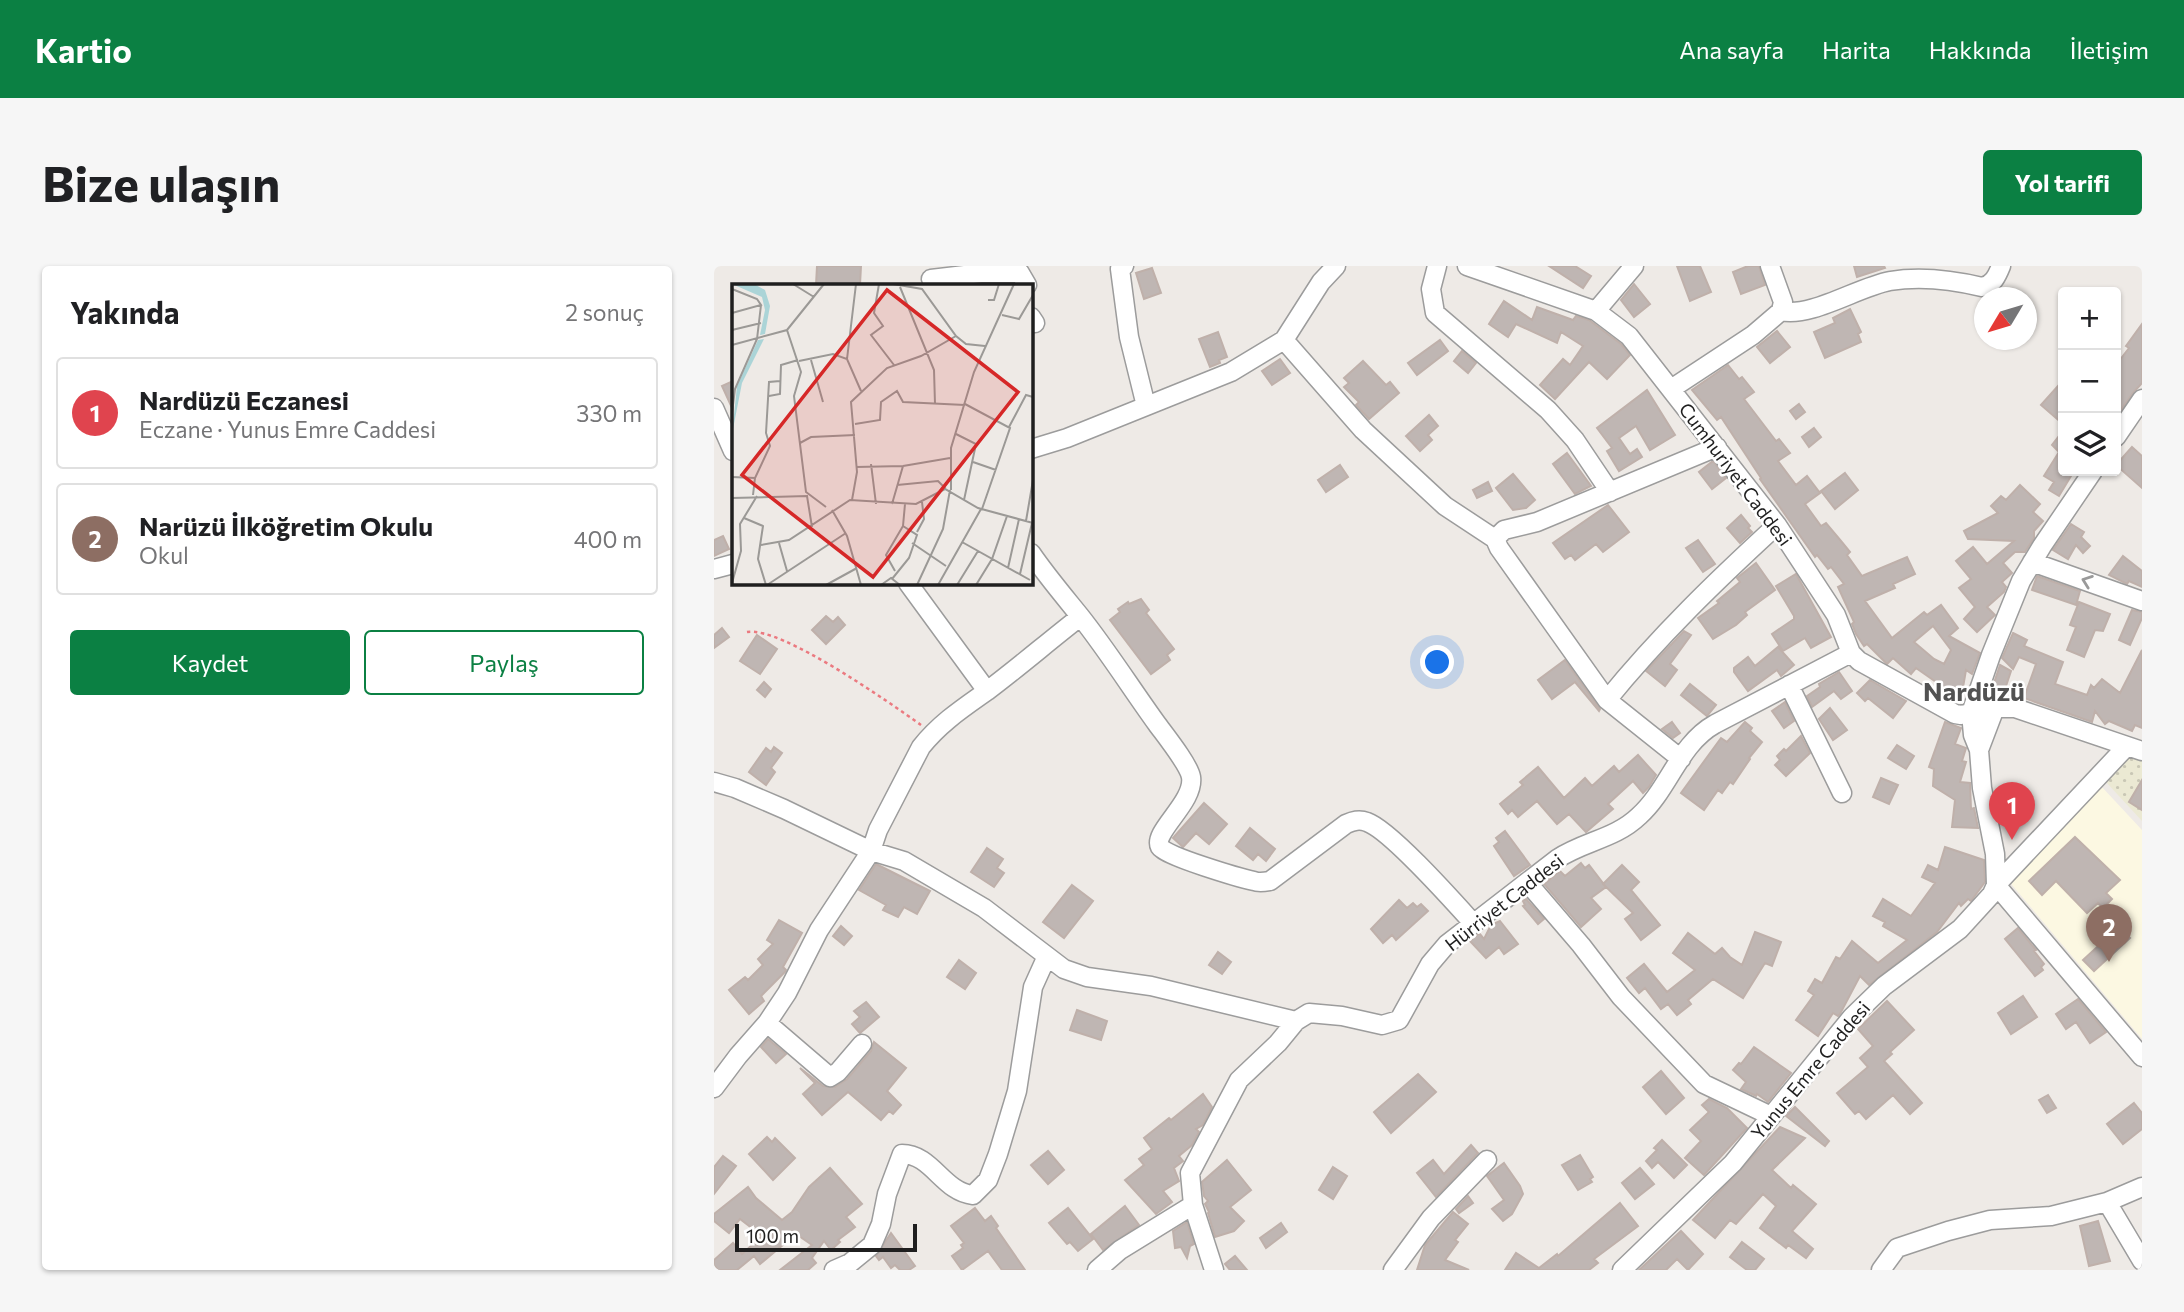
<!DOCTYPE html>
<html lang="tr">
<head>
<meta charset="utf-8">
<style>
  :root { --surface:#fff; --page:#f6f6f6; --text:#202124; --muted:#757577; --line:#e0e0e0; --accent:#0b8043 }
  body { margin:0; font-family:Commissioner,sans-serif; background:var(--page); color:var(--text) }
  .controls { position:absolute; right:21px; top:21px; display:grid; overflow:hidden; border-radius:7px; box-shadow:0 2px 5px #0004 }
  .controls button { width:63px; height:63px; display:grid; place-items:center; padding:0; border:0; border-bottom:2px solid var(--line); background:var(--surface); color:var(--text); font:35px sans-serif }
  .compass { position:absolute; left:1260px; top:21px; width:63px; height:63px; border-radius:50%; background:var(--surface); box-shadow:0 2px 5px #0004; rotate:232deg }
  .scale { position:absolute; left:21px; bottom:18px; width:182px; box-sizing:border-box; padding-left:7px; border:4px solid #1f1f1f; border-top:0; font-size:19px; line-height:24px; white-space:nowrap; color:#1f1f1f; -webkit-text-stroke:5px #fff; paint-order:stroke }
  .you { position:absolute; left:724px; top:397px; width:24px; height:24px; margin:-18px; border:5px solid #fff; border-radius:50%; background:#1a73e8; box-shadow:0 0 0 10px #1a73e833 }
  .badge { display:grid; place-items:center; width:46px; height:46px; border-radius:50%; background:var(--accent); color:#fff; font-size:23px; font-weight:700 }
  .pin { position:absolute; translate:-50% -58px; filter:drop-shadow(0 2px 4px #0008) }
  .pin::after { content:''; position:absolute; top:37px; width:24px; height:21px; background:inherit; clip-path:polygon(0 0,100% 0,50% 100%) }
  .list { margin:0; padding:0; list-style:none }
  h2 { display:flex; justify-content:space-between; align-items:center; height:91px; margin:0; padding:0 28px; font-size:30px }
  h2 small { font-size:23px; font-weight:400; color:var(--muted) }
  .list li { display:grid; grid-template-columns:46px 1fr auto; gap:21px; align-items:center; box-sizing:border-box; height:112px; margin:0 14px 14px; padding:0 14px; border:2px solid var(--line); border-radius:7px }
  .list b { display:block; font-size:26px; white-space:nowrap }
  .list p { margin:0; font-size:23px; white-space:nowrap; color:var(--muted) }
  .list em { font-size:23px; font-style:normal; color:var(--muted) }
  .actions { display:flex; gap:14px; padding:21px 28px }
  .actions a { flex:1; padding:16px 0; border:2px solid var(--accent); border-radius:7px; text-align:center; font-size:24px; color:var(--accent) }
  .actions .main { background:var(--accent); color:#fff }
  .icon { flex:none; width:38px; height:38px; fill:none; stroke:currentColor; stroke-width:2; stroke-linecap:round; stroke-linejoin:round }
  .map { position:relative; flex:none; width:1428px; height:1004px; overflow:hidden; border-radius:7px }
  header { display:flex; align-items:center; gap:42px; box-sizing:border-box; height:98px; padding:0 35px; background:var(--accent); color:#fff }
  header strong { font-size:33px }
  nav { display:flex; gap:38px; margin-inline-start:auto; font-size:24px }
  .intro { display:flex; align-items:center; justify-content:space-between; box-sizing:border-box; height:168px; padding:0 42px }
  h1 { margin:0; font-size:49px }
  .button { padding:18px 32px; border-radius:7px; background:var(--accent); color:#fff; font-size:24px; font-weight:700 }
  main { display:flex; gap:42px; padding:0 42px }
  aside { flex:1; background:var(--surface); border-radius:7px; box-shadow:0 2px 5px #0004 }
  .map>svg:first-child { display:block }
  .education { fill:#fcf8e2 }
  .farmland { fill:url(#farmland-dots) }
  .building { fill:#bfb6b3; stroke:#bfb0aa; stroke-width:2; fill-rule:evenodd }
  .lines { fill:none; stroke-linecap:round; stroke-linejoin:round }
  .minor-casing { stroke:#9c9c9c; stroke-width:21 }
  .path { stroke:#eb7a80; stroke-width:2.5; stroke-dasharray:3.5 3.5; stroke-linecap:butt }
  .minor { stroke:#fff; stroke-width:18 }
  .oneway { stroke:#9a9a9a }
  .labels { text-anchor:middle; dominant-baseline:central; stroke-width:5; stroke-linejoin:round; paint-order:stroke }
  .street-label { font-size:19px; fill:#1f1f1f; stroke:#fff }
  .district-label { font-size:26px; font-weight:bold; fill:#525252; stroke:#fff }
  .inset-road { fill:none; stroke:#9b9996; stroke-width:2 }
  .view { fill:#d62828; fill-opacity:0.15; stroke:#d62828; stroke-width:3.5 }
  .inset-edge { fill:none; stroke:#1f1f1f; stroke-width:3.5 }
</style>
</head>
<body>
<header>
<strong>Kartio</strong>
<nav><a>Ana sayfa</a><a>Harita</a><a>Hakkında</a><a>İletişim</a></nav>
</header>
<div class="intro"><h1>Bize ulaşın</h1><a class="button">Yol tarifi</a></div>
<main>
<aside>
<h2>Yakında<small>2 sonuç</small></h2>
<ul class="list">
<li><span class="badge" style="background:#e0444e">1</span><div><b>Nardüzü Eczanesi</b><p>Eczane · Yunus Emre Caddesi</p></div><em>330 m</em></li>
<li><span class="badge" style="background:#8d6e63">2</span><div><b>Narüzü İlköğretim Okulu</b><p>Okul</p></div><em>400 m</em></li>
</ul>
<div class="actions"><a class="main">Kaydet</a><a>Paylaş</a></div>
</aside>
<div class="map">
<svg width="1428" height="1004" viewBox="0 0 1428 1004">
  <defs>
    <pattern id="farmland-dots" width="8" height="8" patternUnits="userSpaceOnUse" patternTransform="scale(1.75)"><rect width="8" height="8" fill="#ebe9d3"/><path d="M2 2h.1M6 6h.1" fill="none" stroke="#c9c7b5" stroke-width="1.8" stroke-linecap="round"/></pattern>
  </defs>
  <rect width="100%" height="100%" fill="#eeeae6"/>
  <path class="education" d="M1387,520L1428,564V773L1298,619L1296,611Z"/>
  <path class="farmland" d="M1428,487V555L1392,516L1414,493L1420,489Z"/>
  <path class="building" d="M103,0H147L146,19H102Z
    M835,0H861L877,10L869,22Z
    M963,0H986L997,26L976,35Z
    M1034,0H1045L1051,19L1027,28L1019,6Z
    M1140,0H1170L1171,2L1143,11Z
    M438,2L447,27L430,33L422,7Z
    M920,18L936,38L920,51L907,34Z
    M790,35L818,54L823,41L859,54L862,50L875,54L907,78L916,89L893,113L875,96L841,133L826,119L849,93L856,99L869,80L847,66L843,77L802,58L794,71L775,58Z
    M1136,43L1147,66L1144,68L1147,76L1111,92L1100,66L1121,57L1119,52Z
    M1428,58V117L1419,127L1402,151V99L1415,82L1412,80Z
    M1063,65L1076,81L1056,97L1043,81Z
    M504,66L513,91L505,94L506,97L496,101L485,73Z
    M726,74L734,85L703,109L694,97Z
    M748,85L762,97L754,107L740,95Z
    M566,93L576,107L558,119L548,105Z
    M649,95L672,119L676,116L685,127L655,153L642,139L645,136L630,121L635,117L630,112Z
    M1014,99L1025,113L1028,111L1040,126L1030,133L1062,175L1065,173L1076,187L1064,195L1082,219L1093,210L1106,227L1091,238L1107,260L1112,257L1127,275L1136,286L1133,289L1148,310L1193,291L1201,308L1179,318L1181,322L1151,335L1178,372L1210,346L1213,349L1227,339L1244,362L1235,370L1266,387L1258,408L1252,404L1248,427L1235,425L1202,402L1197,408L1179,392L1173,398L1153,378L1150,380L1142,368L1138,358L1140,356L1124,321L1130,318L1117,301L1114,303L1103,289L1101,291L1046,213L1047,212L1007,151L1003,154L978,124ZM1219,360L1237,384L1230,398L1220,393L1200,376Z
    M19,115V144L8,120Z
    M1344,120L1349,125V158L1327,139Z
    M933,124L961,169L936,184L922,160L905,172L916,188L923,183L928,191L905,205L893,185L898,182L883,162Z
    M1085,138L1091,146L1082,153L1076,145Z
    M715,149L724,160L714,169L718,174L706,185L692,170Z
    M1100,162L1107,171L1095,181L1088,171Z
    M1349,165V205H1360L1345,230L1335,224L1340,216L1330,210L1345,186L1338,179Z
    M1418,181L1428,190V222L1402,199Z
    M853,187L877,220L861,228L839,198Z
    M999,195L1012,212L998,223L985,206Z
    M626,199L634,211L612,226L604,214Z
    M1131,207L1144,224L1121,243L1107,225Z
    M799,208L821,234L812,242L799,244L782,222Z
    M774,216L778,225L763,232L759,224Z
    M1306,219L1326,238L1319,246L1329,255L1320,265V272L1311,286H1301L1289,297L1298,307L1288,316L1292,321L1290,326L1273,341L1281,349L1263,366L1250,353L1261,341L1245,322L1257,313L1242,295L1259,281L1273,298L1300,275L1254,273L1250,265L1284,247L1277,240L1287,230L1292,234Z
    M894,239L915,266L889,286L882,278L861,294L857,289L851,293L839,277Z
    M1027,249L1036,260L1034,262L1038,266L1026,277L1013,262Z
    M1357,258L1370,266L1367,271L1376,280L1369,287L1362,279L1354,293L1339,284Z
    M9,270L15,283L0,290V274Z
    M984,274L1001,298L989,306L972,282Z
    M1409,290L1428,305V321L1415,315L1413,318L1395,309Z
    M1042,297L1061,324L1031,346L1033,349L1022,359L999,373L984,352L1005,337L1003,335L1026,316L1023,312Z
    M1082,308L1117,371L1097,382L1091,372L1069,385L1058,368L1080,353V350L1062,320Z
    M1323,310L1366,325L1362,339L1318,324Z
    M427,333L435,344L432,347L460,383L453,389L456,394L437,408L396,354L406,346L404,343L414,336L415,338Z
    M1365,336L1396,348L1389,365L1381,364L1370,391L1353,384L1362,361L1356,359Z
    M1418,344L1428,346V352L1416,379L1405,374Z
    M112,350L119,356L124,351L131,359L112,378L98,364Z
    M8,362L15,371L0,382V369Z
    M970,365L977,369L956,398L963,404L951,420L932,405Z
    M1299,367L1313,374L1310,380L1349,396L1341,418L1373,429L1377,419L1380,422L1388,413L1406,427L1428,384V462L1421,459L1418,465L1395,455L1391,458L1381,445L1378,456L1310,432L1322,398L1305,391L1299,403L1288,392Z
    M43,369L63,383L46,408L26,395Z
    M1064,381L1080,399L1067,410L1063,404L1034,425L1020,406V402L1034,391L1041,400Z
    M851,394L886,443L885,445L861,416L838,433L824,414Z
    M1286,399L1297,405L1290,426L1278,423Z
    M1125,406L1138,425L1127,433L1120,425L1098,441L1093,430L1106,421L1105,418Z
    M1156,414L1192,435L1179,452L1154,432L1151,435L1143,427Z
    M50,416L57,423L51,431L43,424Z
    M976,418L1002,439L993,450L967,429Z
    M1071,436L1080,455L1070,462L1058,445Z
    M1116,442L1133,464L1119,474L1105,453Z
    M958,456L966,467L959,472L948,463Z
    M1031,456L1038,462L1036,465L1048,476L1035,492L1036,493L1019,518L1016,516L1008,527L1004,524L990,544L967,527L1007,472L1013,476Z
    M1231,456L1247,462L1241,478L1252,482L1248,495L1252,496L1246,516L1256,517L1257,543L1260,542L1264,562L1238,561L1241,534L1219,520L1220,503L1215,501Z
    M1087,470L1096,487L1072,510L1061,499L1066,494L1063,490L1070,483L1072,485Z
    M1183,479L1200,490L1192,503L1174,492Z
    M60,481L68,487L57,502L61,506L52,519L35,506L52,482L57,486Z
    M924,489L942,509L935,521L929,527L919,515L894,538L899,543L872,566L855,548L843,558L823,535L804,551L798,544L794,548L786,538L809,519L806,516L824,501L850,532L871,512L878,520L900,500L905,506Z
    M1167,512L1184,519L1175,538L1159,531Z
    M1428,514V544L1415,536Z
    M490,537L513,558L495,578L482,567L469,581L459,572Z
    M536,562L561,583L552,595L544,588L539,594L522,580Z
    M791,565L816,599L800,610L780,580L785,576L782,572Z
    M1361,571L1406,614L1392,627L1398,633L1389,642L1384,637L1373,647L1342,615L1328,629L1315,615Z
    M1231,581L1270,594L1271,616L1260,631L1257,635L1254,633L1247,640L1245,637L1223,666L1155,719L1146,710L1126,748L1124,750L1119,747L1104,770L1082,754L1100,729L1094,725L1101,713L1108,717L1122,691L1126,693L1138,675L1164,697L1193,674L1169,660L1171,656L1159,650L1169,633L1197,650L1221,617L1208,611L1214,599L1224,604Z
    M273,582L289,593L283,602L290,607L280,621L257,606Z
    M867,597L871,602L875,599L892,621L877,632L887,643L867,661L830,618L846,605L851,610Z
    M162,598L216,625L203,648L190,641L184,651L169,644L172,639L145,624Z
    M908,599L925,616L917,624L946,659L927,674L911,653L919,647L889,618Z
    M358,619L379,635L350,672L329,656Z
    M812,633L830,653L824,658L809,640L811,639L809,635Z
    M685,634L693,642L699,637L703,641L707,638L714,645L682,674L678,669L669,677L657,663Z
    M65,654L88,667L69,701L72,704L71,706L47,730L50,735L35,748L15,724L31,711L34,714L49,699L44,693L59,678L53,674Z
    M786,655L804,678L790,688L785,681L772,692L756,675L765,667L770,673L777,659Z
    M127,660L138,670L130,679L119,670Z
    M1405,661L1416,672L1380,705L1369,694Z
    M1304,662L1322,684L1320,685L1330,698L1327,701L1329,704L1321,710L1291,673Z
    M1041,666L1067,676L1058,700L1051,697L1029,732L999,713L974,734L977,738L963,749L954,738L947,743L931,722L925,727L913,712L930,698L953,726L981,704L959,687L974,667L1001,688L1008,682L1016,691L1028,699Z
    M504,686L517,696L508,708L495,699Z
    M245,694L262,707L251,723L233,711Z
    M1309,730L1323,751L1297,768L1284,747Z
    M1364,733L1392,766L1376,777L1362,756L1352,763L1342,748Z
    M1173,735L1200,764L1176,786L1178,788L1170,795L1208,837L1196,848L1179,829L1152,853L1145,845L1141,848L1123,827L1154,801L1146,792L1159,780L1144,763Z
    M152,736L165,751L146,767L138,758L146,751L140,745Z
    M363,744L393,755L387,774L356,764Z
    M54,773L72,788L62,797L47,781Z
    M160,776L192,802L173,825L187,839L179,848L175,845L167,854L134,826L108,849L89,828L101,817L86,802L109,820L121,821L133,813L157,785Z
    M1040,781L1077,807L1054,836L1043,828L1042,830L1027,823L1032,816L1019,804L1025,797L1027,798Z
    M947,805L970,832L952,848L929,821Z
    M704,808L722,826L677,867L660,846Z
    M489,828L498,841L489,859L482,863L485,866L478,879L465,890L469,895L460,902L465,915L449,925L458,936L442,948L411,914L430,899L425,893L438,883L430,872L455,852L457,854Z
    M1334,829L1342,842L1333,847L1325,834Z
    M995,833L1013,842L1033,862L990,909L971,892L987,875L976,864L995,846L988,839Z
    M1420,837L1428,847V863L1409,878L1393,858Z
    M1081,841L1115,875L1111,880L1072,850Z
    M1066,861L1091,872L1058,904L1077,922L1079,919L1102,938L1078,965L1099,983L1092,992L1074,979L1072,982L1046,962L1062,940L1049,928L1022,958L1016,954L1001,972L979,954Z
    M53,871L58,876L61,872L81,892L59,914L35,888Z
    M948,874L973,899L960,912L944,896L938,902L932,895L943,884L940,882Z
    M757,879L764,887L722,931L703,907L719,894L730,908Z
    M334,885L350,904L334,918L317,899Z
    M866,889L879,911L876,913L878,916L864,924L848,899Z
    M9,890L22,900L0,928V901Z
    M513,894L537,924L516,941L530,955L520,965L501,971L494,947L495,946L491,938L494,935L490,930L488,916Z
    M790,897L806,920L809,928L798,948L789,955L778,943L790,934L773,910Z
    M619,901L633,910L619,933L605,924Z
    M116,902L148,938L132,951L141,961L124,974L126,976L117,984L110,975L98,992L102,997L94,1004H66L98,979L82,968L46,998L40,990L23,1004H4L0,999V994L19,977L28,988L48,970L26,953L15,967L0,955V948L34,921L42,932L68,954L78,946L95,921Z
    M926,902L940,918L921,933L908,917Z
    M754,930L759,937L745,947L742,943Z
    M906,937L924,960L880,993L884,997L875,1004H791L802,987L825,1002L843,988L844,990Z
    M411,940L425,959L389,984L377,968Z
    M261,942L271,955L277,950L284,960L282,962L311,1004H288L274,985L248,1004L238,990L249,982L247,979L250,977L237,960Z
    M354,942L379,973L364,985L356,976L353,978L335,957Z
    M739,946L754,958L741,974L744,976L731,994L755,1004H703L711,979Z
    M1384,955L1396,995L1375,1000L1366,960Z
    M473,956L480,978L476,980L473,992L467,981L461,982L459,965Z
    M567,957L573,966L552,982L546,972Z
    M967,965L989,988L974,1004L963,993L952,1004H925Z
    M177,967L201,1000L195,1004H186L181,999L177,1002L169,991L165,994L162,990Z
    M1028,976L1050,993L1041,1004H1033L1016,991Z
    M521,990L533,1004H516L511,998Z"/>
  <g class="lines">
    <defs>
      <path id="minor" d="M410,0L406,3L415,71L432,140
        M723,0L717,23L721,47L834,144L861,174L896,226
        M753,0L882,45L915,70L1063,259L1122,349L1137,387L1145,395L1241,448L1247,449L1281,442H1301L1428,485
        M217,13L267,7H306L313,19
        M882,45L920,0
        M1067,45C1097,52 1144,21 1176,15C1206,10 1239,14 1268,21C1279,19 1283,10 1287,0
        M317,51L321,57
        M570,74L649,164L731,240L781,273
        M957,123L1039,69L1067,45L1069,36L1056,0
        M0,142L19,185
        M1402,171L1428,133
        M317,183L353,172L517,106L570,74L607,16L622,0
        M317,287C332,309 349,329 366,350C393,384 417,422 443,458C451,469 475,499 477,511C481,536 438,566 446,581C451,590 526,612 540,615C545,617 550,616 556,615L632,558C639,555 645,553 653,556C676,564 740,636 759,657
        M1318,296L1428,335
        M0,303L19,298
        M194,317L273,425
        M1075,419L1128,527
        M893,434C945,370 1003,314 1063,259
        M1281,442L1265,484L1259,469L1257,447L1277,389L1307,315L1328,280L1379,205
        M1413,480L1282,619L1428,791
        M967,493L893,434L785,282L781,273L790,264L823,256L1003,181
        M0,516L21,522L70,543L157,585L190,595L270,642L350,703L373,711L437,720L582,755
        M813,616L867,679L907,731L990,818L1057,850
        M53,757L116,811L124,806L148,778
        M0,822L24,790L53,757L73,727L105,664L157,585L164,564L207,481C226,457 249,442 273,425C305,401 335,375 366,351
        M1393,936L1428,995
        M120,1004L136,997L158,979L167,958L173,928L188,888C218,888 229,926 259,929L274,914L284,888L303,825L319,721L333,690
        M383,1004L406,984L479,939
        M500,1004L479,939L476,907L525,814L564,777L582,755L595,747L628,750L668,759L685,754L716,698L733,678L843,593C870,575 901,573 925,550C955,523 965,478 1001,458L1137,387
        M679,1004L717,952L773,894
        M908,1004L1019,897L1138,751L1170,720L1246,663L1278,628L1282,619L1281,588L1268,522L1265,484
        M1167,1004L1183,982L1234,965L1276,954L1337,950L1393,936L1428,921"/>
    </defs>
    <use href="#minor" class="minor-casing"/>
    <path class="path" d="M33,366C67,360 176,437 207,459"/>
    <use href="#minor" class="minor"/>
  </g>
  <defs><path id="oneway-chevron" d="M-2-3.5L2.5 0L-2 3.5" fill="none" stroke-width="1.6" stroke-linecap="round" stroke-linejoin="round" transform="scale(1.75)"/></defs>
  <use class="oneway" href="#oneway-chevron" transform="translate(1373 315) rotate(-160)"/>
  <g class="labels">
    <g class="street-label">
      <text transform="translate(1022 208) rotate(53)">Cumhuriyet Caddesi</text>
      <text transform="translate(790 636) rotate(-38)">Hürriyet Caddesi</text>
      <text transform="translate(1096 804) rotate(-50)">Yunus Emre Caddesi</text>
    </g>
    <g class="district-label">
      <text x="1260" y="424">Nardüzü</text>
    </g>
  </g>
  <g transform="translate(18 18)">
    <rect width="301" height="301" fill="#eeeae6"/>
    <path d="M0,0H22L33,6L38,22L33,50L28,51L33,26L30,13ZM32,55L10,99L0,150L5,102L26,56Z" fill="#abd4d7"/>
    <path class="inset-road" d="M61,0L82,13M147,0L142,29L151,42L139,51L162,81M161,0L190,5L224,52L234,60L253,62M168,3L202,86L203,120M0,5L25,15L29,21L0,29M256,16H262L267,0M270,31L287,35L301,11M0,46L29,39M55,46L69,88L62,112L74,208L94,223M0,61L55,46L92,0M115,75L124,0M79,76L91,118M67,77L101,70L115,75L129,107M37,112L48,110L49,81L66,76M233,120L278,144L250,225M0,129L3,105L25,55L29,21M123,140L148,136L149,118L165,107L171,118L233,121M277,143L294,111L301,113M224,150L244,160L232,216M68,159L79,153L123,151M241,178L264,186M139,180L144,220M171,182L218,174M124,183L171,182L160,220M0,193L23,194M165,201L206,197L214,205M219,206V164L242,88L282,0M21,211L23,194L38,162L34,149L37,98L48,97M0,214L75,212L80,243M120,216L125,188L119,118L155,84L189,72L224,52M100,226L115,252L129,301M12,234L31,242L26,275L34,301M294,237L301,196M185,248L192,235L190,218M230,258L298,296M47,259L55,287M180,259L214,282M29,261L57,256L118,216L184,220L213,205L246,224L301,239M276,284L287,235M163,287L154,271L171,242M288,290L300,239M160,295L177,274L185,251L171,242L173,220M0,299L9,267L8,240L25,212M35,301L114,249M94,301L125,284M149,301L159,294L168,301M185,301L211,245L218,206M206,301L249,225M225,301L246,267M244,301L260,275L275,232"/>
    <path class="view" d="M155,6L286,108L141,293L10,191Z"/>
    <rect width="301" height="301" class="inset-edge"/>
  </g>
</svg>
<div class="controls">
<button>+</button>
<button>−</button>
<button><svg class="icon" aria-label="layers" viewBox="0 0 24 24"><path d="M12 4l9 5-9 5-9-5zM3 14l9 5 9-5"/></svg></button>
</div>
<svg class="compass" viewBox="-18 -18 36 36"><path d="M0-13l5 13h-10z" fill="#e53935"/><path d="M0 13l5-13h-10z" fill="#757577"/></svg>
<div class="scale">100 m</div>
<div class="you"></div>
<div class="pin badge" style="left:1298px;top:574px;background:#e0444e">1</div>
<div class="pin badge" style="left:1395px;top:696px;background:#8d6e63">2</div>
</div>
</main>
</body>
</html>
